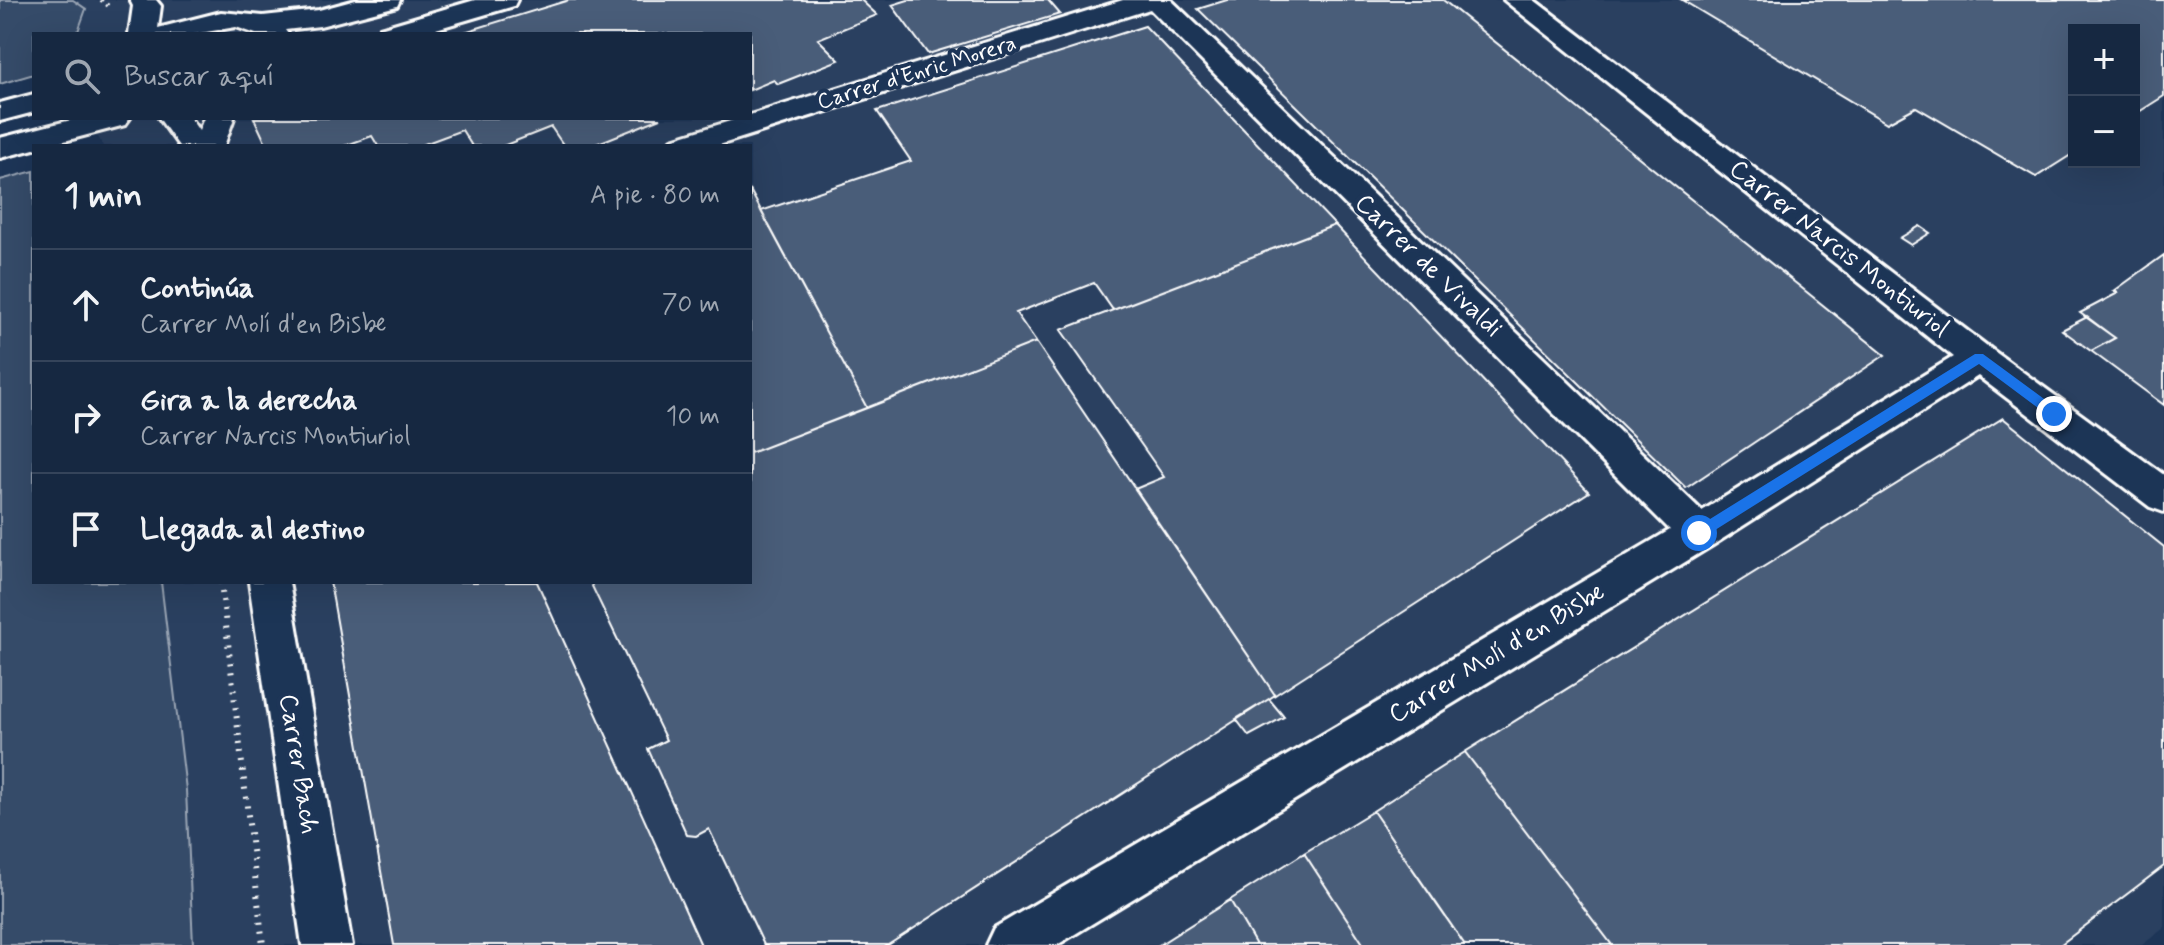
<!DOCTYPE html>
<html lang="es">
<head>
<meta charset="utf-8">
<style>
  :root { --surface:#162841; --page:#1f3048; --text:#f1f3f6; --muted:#9ea6b1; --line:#35445a }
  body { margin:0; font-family:Mynerve,sans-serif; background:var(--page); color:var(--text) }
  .controls { position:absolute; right:24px; top:24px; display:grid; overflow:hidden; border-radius:0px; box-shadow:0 8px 32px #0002 }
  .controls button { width:72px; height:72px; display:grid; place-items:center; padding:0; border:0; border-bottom:2px solid var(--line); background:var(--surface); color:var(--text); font:40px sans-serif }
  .stop { position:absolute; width:24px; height:24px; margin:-18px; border:6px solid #1a73e8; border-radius:50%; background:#fff }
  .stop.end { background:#1a73e8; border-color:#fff; box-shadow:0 2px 8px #0008 }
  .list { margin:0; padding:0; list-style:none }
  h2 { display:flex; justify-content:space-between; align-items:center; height:104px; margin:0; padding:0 32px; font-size:34px }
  h2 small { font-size:26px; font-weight:400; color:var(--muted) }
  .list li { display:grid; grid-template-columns:52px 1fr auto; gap:24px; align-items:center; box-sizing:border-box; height:112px; padding:0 32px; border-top:2px solid var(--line) }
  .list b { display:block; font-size:30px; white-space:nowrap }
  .list p { margin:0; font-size:26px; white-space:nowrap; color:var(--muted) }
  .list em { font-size:26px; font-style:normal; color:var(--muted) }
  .icon { flex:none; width:44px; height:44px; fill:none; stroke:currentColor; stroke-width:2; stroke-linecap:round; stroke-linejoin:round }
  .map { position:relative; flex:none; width:2164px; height:945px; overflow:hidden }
  .search { position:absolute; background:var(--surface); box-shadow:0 8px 32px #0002; left:32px; top:32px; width:720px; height:88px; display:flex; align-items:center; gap:20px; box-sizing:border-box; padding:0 28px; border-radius:0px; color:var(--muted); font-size:30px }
  .panel { position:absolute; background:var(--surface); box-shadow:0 8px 32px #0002; left:32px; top:144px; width:720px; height:440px; border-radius:0px }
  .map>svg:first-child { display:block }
  .built { fill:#2a4161; fill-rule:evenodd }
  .green { fill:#364b69; stroke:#9aa5b4; stroke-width:2 }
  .building { fill:#4a5d79; stroke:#fff; stroke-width:2 }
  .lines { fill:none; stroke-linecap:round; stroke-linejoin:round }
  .street-casing { stroke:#fff; stroke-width:6 }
  .path-far1 { stroke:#fff; stroke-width:4; stroke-dasharray:2 5; stroke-linecap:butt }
  .path { stroke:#fff; stroke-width:6; stroke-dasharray:2 7; stroke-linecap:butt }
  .street { fill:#1d3557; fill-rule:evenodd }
  .route { fill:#1a73e8 }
  .labels { text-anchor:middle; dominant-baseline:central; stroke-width:8; stroke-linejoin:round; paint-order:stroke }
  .far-street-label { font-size:22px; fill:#fff; stroke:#1d3557 }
  .street-label { font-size:26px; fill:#fff; stroke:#1d3557 }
</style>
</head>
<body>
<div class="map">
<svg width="2164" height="945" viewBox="0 0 2164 945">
  <rect width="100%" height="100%" fill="#1d3557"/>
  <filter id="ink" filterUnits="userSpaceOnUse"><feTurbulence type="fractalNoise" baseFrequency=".0125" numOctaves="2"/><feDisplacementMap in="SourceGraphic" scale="16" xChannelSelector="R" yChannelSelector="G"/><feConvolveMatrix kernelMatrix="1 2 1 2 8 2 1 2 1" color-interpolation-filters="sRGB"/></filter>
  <g filter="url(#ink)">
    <path class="built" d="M40,0H2164V928L2142,945H193L186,790L161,582H750V146H103L88,118H750V34H80ZM2074,30H2134V162H2074Z"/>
    <path class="green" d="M0,0H73L86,9L77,34H34V74L0,84Z
      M34,171V582H161L186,790L193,945H0V180Z"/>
    <path class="building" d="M569,0H861L877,15L818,39L839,60L778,84L774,80L750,90V34H458Z
      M908,0H1048L1060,14L928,54L892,5Z
      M1227,0H1443L1885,355L1686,488L1198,9Z
      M1682,0H2164V96L2134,115V30H2074V153L2036,177L1916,107L1887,123Z
      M1145,26L1335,225L1113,310L1094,283L1016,313L1036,342L867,408L761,211L911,161L877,111Z
      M254,118H661L591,146H564L551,127L503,146H472L462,130L419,146H378L372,136L344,146H267Z
      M750,190L867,408L750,453Z
      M1335,225L1589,492L1275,695L1135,489L1164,477L1061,330Z
      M1920,226L1930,233L1911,245L1900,238Z
      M2164,255V405L2091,351L2115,338L2080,313L2118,293L2114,291Z
      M2087,317L2115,338L2091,351L2062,330Z
      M1036,342L1275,695L888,945H764L709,829L696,836L687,835L648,749L666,740L590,582H750V453Z
      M2003,418L2164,547V866L2060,945H1612L1465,752Z
      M330,582H537L701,945H394Z
      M1269,699L1284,717L1249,736L1236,719Z
      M1465,752L1510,811L1612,945H1465L1373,811Z
      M1373,811L1435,902L1465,945H1364L1304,853Z
      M1304,853L1364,945H1256L1230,900Z
      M1230,900L1256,945H1159Z"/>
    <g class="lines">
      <defs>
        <path id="street" d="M130,0H156L161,6L158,28L221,12L263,16L319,10L356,0H400L397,6L320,26L285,30L288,34H256L236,27L194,34H129L133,6Z
          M475,0H517L514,6L419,34H376L380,28Z
          M1123,0H1171L1702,511L1953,357L1504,0H1534L1991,349L2164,475V512L2150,507L1978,376L1713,545L1057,945H986L994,928L1670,530L1150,9L716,146H668L672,139Z
          M34,94V112L0,121V103Z
          M79,118H130L125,125L0,158V138Z
          M159,118H190L199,131L204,118H234L224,146H179Z
          M249,582H289L352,945H302Z"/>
      </defs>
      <use href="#street" class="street-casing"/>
      <path class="path-far1" d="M101,0L111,8"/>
      <path class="path" d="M221,582L263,945"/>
      <use href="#street" class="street"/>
    </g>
  </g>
  <path class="route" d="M1975,354H1983L2059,410V417H2050L1979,364L1704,537H1694V529Z"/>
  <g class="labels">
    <g class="far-street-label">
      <text transform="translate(917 73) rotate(-17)">Carrer d'Enric Morera</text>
    </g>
    <g class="street-label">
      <text transform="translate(1839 249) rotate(38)">Carrer Narcis Montiuriol</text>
      <text transform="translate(1428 266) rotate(44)">Carrer de Vivaldi</text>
      <text transform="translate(1497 654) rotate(-31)">Carrer Molí d'en Bisbe</text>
      <text transform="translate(298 764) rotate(81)">Carrer Bach</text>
    </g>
  </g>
</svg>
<div class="controls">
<button>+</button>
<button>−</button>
</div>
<div class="stop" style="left:1699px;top:533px"></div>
<div class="stop end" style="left:2054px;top:414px"></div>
<div class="search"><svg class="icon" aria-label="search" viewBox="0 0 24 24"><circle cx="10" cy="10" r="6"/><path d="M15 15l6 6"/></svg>Buscar aquí</div>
<section class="panel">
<h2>1 min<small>A pie · 80 m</small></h2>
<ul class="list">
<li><svg class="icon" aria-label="ahead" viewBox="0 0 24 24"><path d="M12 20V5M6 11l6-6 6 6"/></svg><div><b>Continúa</b><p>Carrer Molí d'en Bisbe</p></div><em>70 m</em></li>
<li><svg class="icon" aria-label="right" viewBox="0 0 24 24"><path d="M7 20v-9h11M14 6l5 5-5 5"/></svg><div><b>Gira a la derecha</b><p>Carrer Narcis Montiuriol</p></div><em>10 m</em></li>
<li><svg class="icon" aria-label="arrive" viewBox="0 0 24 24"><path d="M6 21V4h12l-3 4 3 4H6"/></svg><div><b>Llegada al destino</b></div></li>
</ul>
</section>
</div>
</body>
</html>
